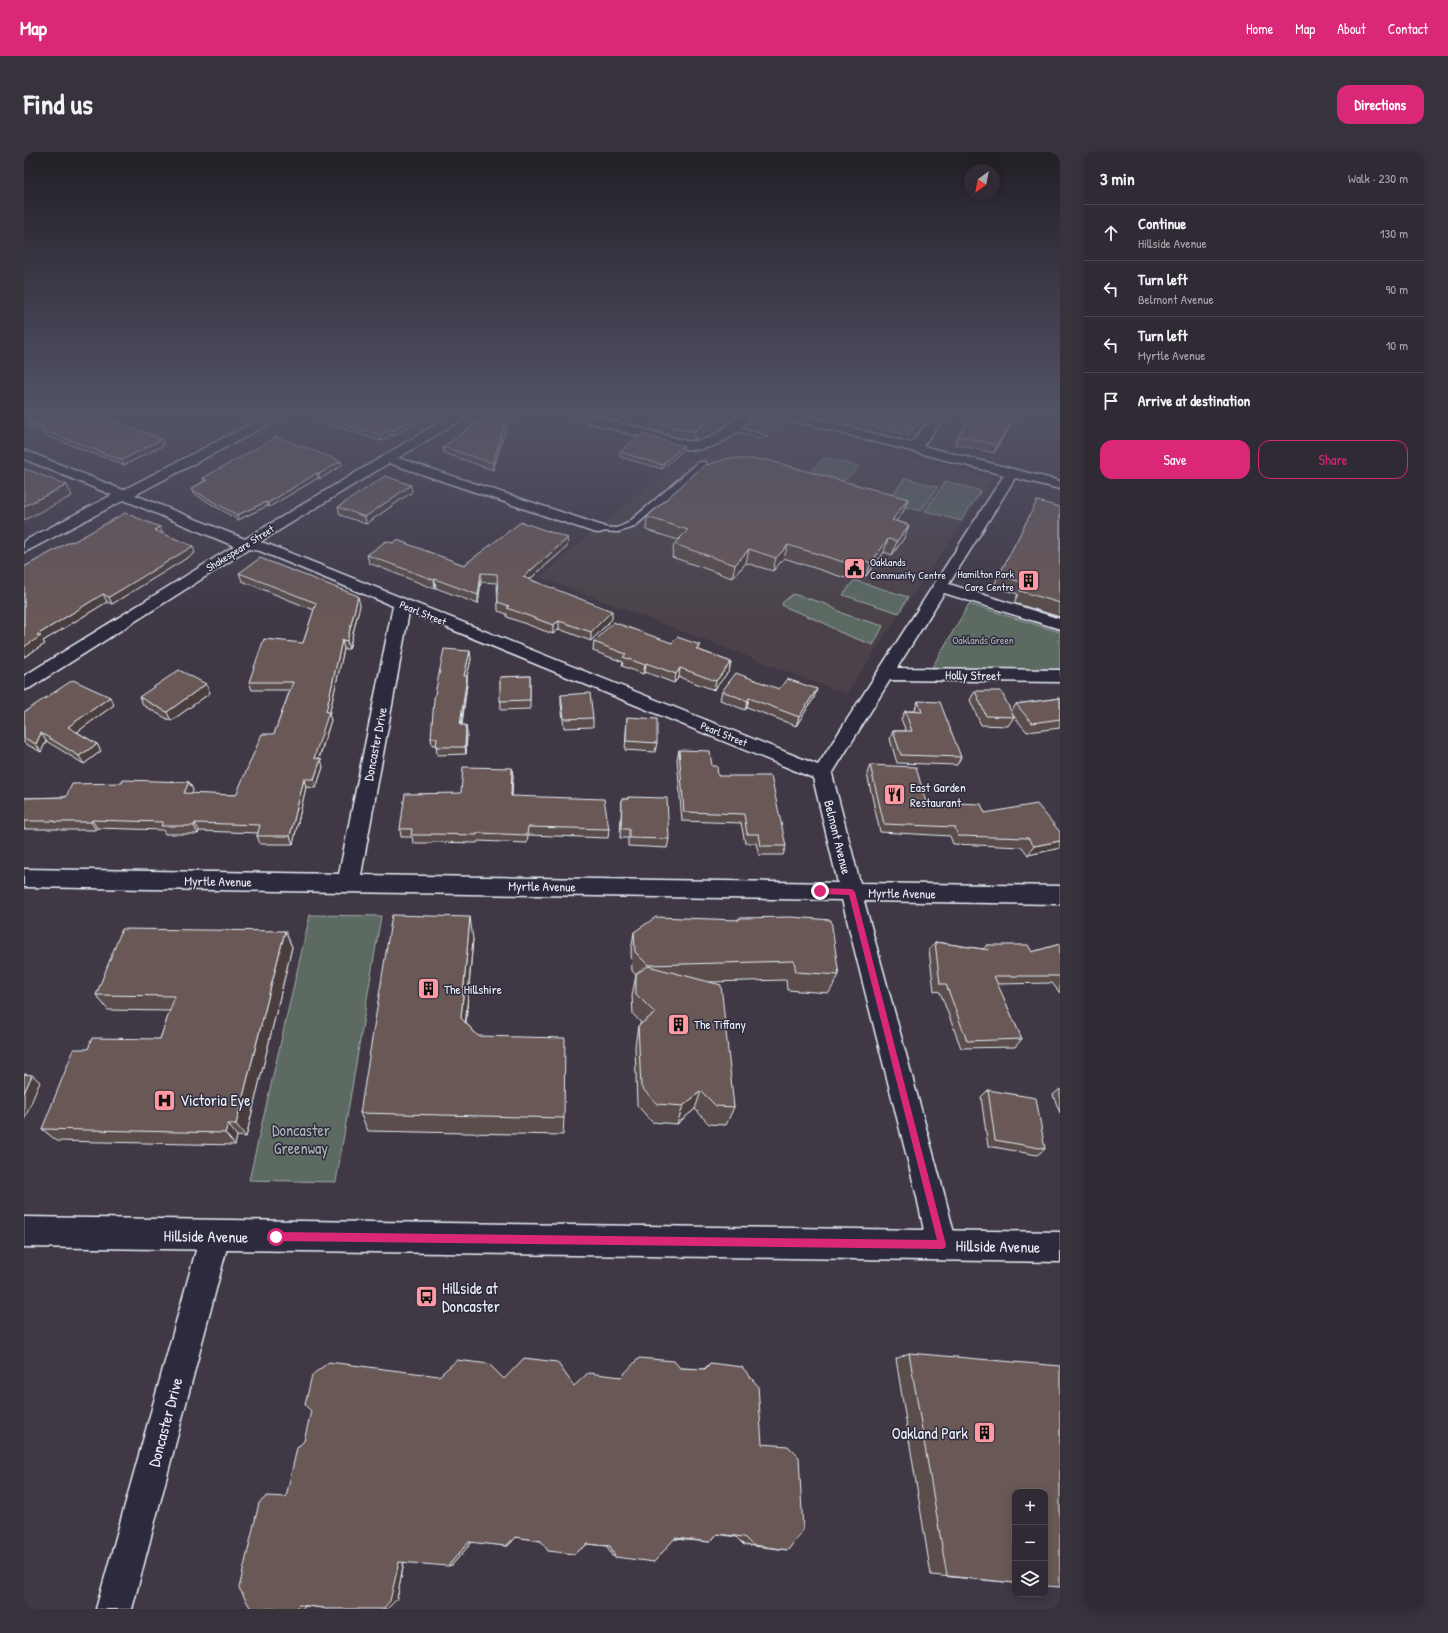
<!DOCTYPE html>
<html lang="en">
<head>
<meta charset="utf-8">
<style>
  :root { --surface:#302a34; --page:#38323c; --text:#f1f3f6; --muted:#a8a7ac; --line:#4b464f; --accent:#db2777 }
  body { margin:0; font-family:"Patrick Hand",sans-serif; background:var(--page); color:var(--text) }
  .controls { position:absolute; right:12px; bottom:12px; display:grid; overflow:hidden; border-radius:8px; box-shadow:0 2px 10px #0003 }
  .controls button { width:36px; height:36px; display:grid; place-items:center; padding:0; border:0; border-bottom:1px solid var(--line); background:var(--surface); color:var(--text); font:20px sans-serif }
  .compass { position:absolute; left:940px; top:12px; width:36px; height:36px; border-radius:50%; background:var(--surface); box-shadow:0 2px 10px #0003; rotate:212deg }
  .stop { position:absolute; width:12px; height:12px; margin:-9px; border:3px solid #db2777; border-radius:50%; background:#fff }
  .stop.end { background:#db2777; border-color:#fff; box-shadow:0 1px 4px #0008 }
  .list { margin:0; padding:0; list-style:none }
  h2 { display:flex; justify-content:space-between; align-items:center; height:52px; margin:0; padding:0 16px; font-size:17px }
  h2 small { font-size:13px; font-weight:400; color:var(--muted) }
  .list li { display:grid; grid-template-columns:26px 1fr auto; gap:12px; align-items:center; box-sizing:border-box; height:56px; padding:0 16px; border-top:1px solid var(--line) }
  .list b { display:block; font-size:15px; white-space:nowrap }
  .list p { margin:0; font-size:13px; white-space:nowrap; color:var(--muted) }
  .list em { font-size:13px; font-style:normal; color:var(--muted) }
  .actions { display:flex; gap:8px; padding:12px 16px }
  .actions a { flex:1; padding:9px 0; border:1px solid var(--accent); border-radius:12px; text-align:center; font-size:14px; color:var(--accent) }
  .actions .main { background:var(--accent); color:#fff }
  .icon { flex:none; width:22px; height:22px; fill:none; stroke:currentColor; stroke-width:2; stroke-linecap:round; stroke-linejoin:round }
  .map { position:relative; flex:none; width:1036px; height:1457px; overflow:hidden; border-radius:12px }
  header { display:flex; align-items:center; gap:24px; box-sizing:border-box; height:56px; padding:0 20px; background:var(--accent); color:#fff }
  header strong { font-size:19px }
  nav { display:flex; gap:22px; margin-inline-start:auto; font-size:14px }
  .intro { display:flex; align-items:center; justify-content:space-between; box-sizing:border-box; height:96px; padding:0 24px }
  h1 { margin:0; font-size:28px }
  .button { padding:10px 18px; border-radius:12px; background:var(--accent); color:#fff; font-size:14px; font-weight:700 }
  main { display:flex; gap:24px; padding:0 24px }
  aside { flex:1; background:var(--surface); border-radius:12px; box-shadow:0 2px 10px #0003 }
  .map>svg:first-child { display:block }
  .built { fill:#4c424a }
  .green { fill:#5b6b62; stroke:#a2aead }
  .lines { fill:none; stroke-linecap:round; stroke-linejoin:round }
  .service-casing { stroke:#e8f1f8; stroke-width:3 }
  .minor-casing { stroke:#e8f1f8; stroke-width:3 }
  .secondary-casing { stroke:#e8f1f8; stroke-width:3 }
  .service { fill:#2f2a3d; fill-rule:evenodd }
  .minor { fill:#2f2a3d; fill-rule:evenodd }
  .secondary { fill:#2f2a3d; fill-rule:evenodd }
  .wall { fill:#5a4d4b; stroke:#e8f1f8 }
  .shaded-wall { fill:#4a3e3d; stroke:#e8f1f8 }
  .building { fill:#695957; stroke:#e8f1f8 }
  .route { fill:#db2777 }
  .labels { text-anchor:middle; dominant-baseline:central; stroke-width:3; stroke-linejoin:round; paint-order:stroke }
  .far-street-label { font-size:11px; fill:#e8f1f8; stroke:#2f2a3d }
  .far-poi-label { font-size:11px; fill:#e8f1f8; stroke:#2f2a3d; text-anchor:start }
  .far-park-label { font-size:11px; fill:#a9b5b4; stroke:#2f2a3d }
  .street-label { font-size:13px; fill:#e8f1f8; stroke:#2f2a3d }
  .poi-label { font-size:13px; fill:#e8f1f8; stroke:#2f2a3d; text-anchor:start }
  .near-poi-label { font-size:16px; fill:#e8f1f8; stroke:#2f2a3d; text-anchor:start }
  .near-park-label { font-size:16px; fill:#a9b5b4; stroke:#2f2a3d }
  .near-street-label { font-size:16px; fill:#e8f1f8; stroke:#2f2a3d }
</style>
</head>
<body>
<header>
<strong>Map</strong>
<nav><a>Home</a><a>Map</a><a>About</a><a>Contact</a></nav>
</header>
<div class="intro"><h1>Find us</h1><a class="button">Directions</a></div>
<main>
<div class="map">
<svg width="1036" height="1457" viewBox="0 0 1036 1457">
  <rect width="100%" height="100%" fill="#403845"/>
  <filter id="ink" filterUnits="userSpaceOnUse"><feTurbulence type="fractalNoise" baseFrequency=".025" numOctaves="2"/><feDisplacementMap in="SourceGraphic" scale="8" xChannelSelector="R" yChannelSelector="G"/><feConvolveMatrix kernelMatrix="1 2 1 2 8 2 1 2 1" color-interpolation-filters="sRGB"/></filter>
  <g filter="url(#ink)">
    <path class="built" d="M733,266L969,327L866,476L822,542L516,425L658,304L671,308L697,299Z"/>
    <path class="green" d="M804,264H901L884,284Z
      M799,307H808L834,315C820,331 815,334 794,327L789,318Z
      M881,326L914,335L897,359L863,350Z
      M922,329L957,339L937,369L901,359Z
      M830,428L884,445L875,461L819,443Z
      M769,442L802,452L820,462L859,474L849,493L815,480L800,471L759,454L758,451Z
      M945,452L1036,480V520L906,519Z
      M286,763L357,764L312,1030L225,1028Z"/>
    <g class="lines">
      <defs>
        <path id="service" d="M707,274L740,283L742,284L738,286L705,277L704,276Z
          M675,310H681L682,312L610,375L594,380L574,379L570,377L574,375L593,376L604,371Z"/>
        <path id="minor" d="M242,264H257L255,267L111,343L221,387L426,264H440L438,267L374,306L579,374L581,377L579,380L574,381L569,380L365,311L236,390L246,393L794,613L980,323L763,267L761,264H781L887,291L909,264H921L899,294L1036,329V337L991,326L925,432L1036,467V477L920,441L873,516L1036,518V530L866,528L808,622L836,731L1036,734V752L840,749L921,1045L933,1093L928,1103L918,1108L908,1103L903,1093L893,1045L818,748L0,735V717L315,722L369,454L236,399L225,397L6,536L0,538V524L210,394L100,348L5,398L0,400V389L88,343L0,307V298L99,338ZM385,460L789,626L814,731L337,723Z
          M552,264H571L662,289C686,291 697,279 714,264H727C712,286 684,303 656,296L554,267Z
          M191,1069L201,1074L206,1084L108,1457H72L176,1084L181,1074Z"/>
        <path id="secondary" d="M0,1065L1036,1080V1110L0,1095Z"/>
      </defs>
      <use href="#service" class="service-casing"/>
      <use href="#minor" class="minor-casing"/>
      <use href="#secondary" class="secondary-casing"/>
      <use href="#service" class="service"/>
      <use href="#minor" class="minor"/>
      <use href="#secondary" class="secondary"/>
    </g>
    <path class="wall" d="M291,264H403L370,284L366,283L357,289L292,268Z
      M463,264H494L488,268L485,267L469,318L420,301L419,295Z
      M636,264H696L670,288H662L628,278L629,270Z
      M951,264H992L970,301L931,292L934,284Z
      M3,269L140,293L100,313L20,283L19,280L5,275Z
      M659,294V298L638,317L596,305V300Z
      M318,313L296,327L294,326L245,355L243,354L214,368L169,341L167,337L180,329L179,326Z
      M388,340L342,372L316,363L314,355Z
      M884,347L879,360L872,369L885,373L880,386L868,403L860,400L842,424L836,422L833,425L824,422L821,426L760,406L749,419L722,411L708,426L648,405L650,392L654,388L622,378L623,365Z
      M1036,355V465L990,451L994,442L969,435L975,423Z
      M138,382L171,401L88,452L83,450L19,489L21,492L0,505V415L49,390Z
      M369,391L440,413L543,395L506,427L588,467L567,489L535,477L529,482L483,465V462L474,459L473,431L457,430L454,452L412,436L411,437L345,411L343,403Z
      M215,421L336,453L325,497H320L305,563L307,568L295,607L299,615L292,636L282,635L269,692H236L233,684L234,681L175,679L174,682H141L139,678L73,676L72,678H36L35,677H0V646L42,645L98,631L165,630L169,638L167,642L212,643L250,582L266,538H228L225,530L279,491L290,458L218,429Z
      M570,490L648,491L676,493L675,498L707,510L705,519L690,538L655,525L650,531L621,520L619,522L598,514L599,510L569,499Z
      M447,507L443,524V532L438,573L443,581L442,602L413,603L412,593H408L407,586Z
      M506,524V557L477,558L476,525Z
      M182,532L186,541L147,569L120,554L115,545Z
      M755,537L790,546L772,574L723,555L721,558L696,548L698,539Z
      M951,539L987,560L992,552L1036,546V576L1003,580L988,562L990,565L984,574L957,573L946,548Z
      M537,543L569,566V575L540,576L537,552Z
      M894,549L937,605L933,613L873,611L866,587L869,579H882L877,567L881,559H892L891,557Z
      M90,553L53,580L73,592L77,599L60,612L22,589L17,600L0,591V560Z
      M603,565L633,591L631,600L601,598Z
      M655,598L688,614L694,624L762,694L759,703H735L732,691H721L717,671L658,669L653,607Z
      M846,613L902,650L961,661L1036,696L1004,703L998,695L929,692L926,684L856,680L843,622Z
      M488,616L489,625L488,644L585,677L584,686L504,683L503,691L454,689L453,691L408,690V691H389L388,685H377L376,677L437,641Z
      M604,645L645,687L643,696L604,694V686H596L598,647H604Z
      M715,766L815,823L805,841L763,838L762,828L686,830L710,955L702,973L685,972L671,957L653,972L628,970L613,953L611,894L614,874L617,871L609,862L608,844L612,823L608,819L607,799L610,780L714,768Z
      M261,779L268,795L222,985L213,984L211,993L33,989L18,977L64,897L136,887L146,859L84,858L72,843Z
      M449,787L442,871L454,884L540,966L539,983L344,979L336,961Z
      M911,790L959,797L963,793L1008,800L1036,792V841L1028,831L973,832L998,887L991,895L937,896L916,840L910,839L905,798Z
      M1036,937V961L1029,943Z
      M964,938L1021,997L1013,1003L964,994L957,945Z
      M885,1201L991,1431L907,1423L872,1207Z
      M686,1211L738,1292L764,1398L720,1393L712,1385L693,1382L686,1390L650,1387L591,1405L588,1404L583,1394L564,1392L517,1389L492,1385L484,1394L448,1390L428,1413L380,1410L373,1447L300,1456L282,1454L278,1457H227L262,1345L415,1224L480,1227L550,1234L597,1225L656,1216L680,1217Z"/>
    <path class="shaded-wall" d="M393,264H403L370,284V278Z
      M483,264H484L485,267L469,318V311Z
      M488,264H494L488,268Z
      M689,264H696L670,288L671,279Z
      M991,264H992L970,301L973,293Z
      M365,277L366,283L357,289L356,283Z
      M138,287L140,293L100,313L98,308Z
      M659,294V298L638,317V313Z
      M317,309L318,313L296,327L295,322Z
      M293,321L294,326L245,355L244,351Z
      M43,333L48,344L0,368V354Z
      M387,333L388,340L342,372L341,365Z
      M884,347L879,360L863,381L868,368Z
      M242,350L243,354L214,368L213,363Z
      M885,373L880,386L868,403L873,389Z
      M136,375L139,383L130,378Z
      M544,386L543,395L499,433V425Z
      M864,387L860,400L842,424L847,411Z
      M764,393L760,406L749,419L752,406Z
      M169,394L171,401L88,452L85,445Z
      M725,397L722,411L708,426L711,413Z
      M828,409L824,422L821,426L826,412Z
      M840,409L836,422L833,425L838,412Z
      M457,421V430L454,452V443Z
      M411,427L412,436L411,437L410,428Z
      M79,442L83,450L19,489L21,492L0,505V495L13,483Z
      M334,444L336,453L325,497L323,489Z
      M588,459V467L567,489V480Z
      M535,469V477L529,482V473Z
      M318,488L320,497L305,563L307,568L292,615L290,606L302,560Z
      M446,499L447,507L443,524V532L436,581V573L440,524Z
      M707,510L705,519L690,538L692,529Z
      M622,511L621,520L619,522L621,513Z
      M656,516L655,525L650,531L652,522Z
      M182,532L186,541L147,569L143,560Z
      M793,537L790,546L772,574L775,565Z
      M86,545L90,553L49,583L44,575Z
      M725,546L723,555L721,558Z
      M442,573L443,581L442,602L441,595Z
      M17,581L22,589L17,600L12,592Z
      M73,592L77,599L60,612L55,604Z
      M297,607L299,615L292,636L290,627Z
      M488,616L489,625L487,653V644Z
      M280,627L282,635L269,692L266,684Z
      M165,630L169,638L164,650L160,641Z
      M68,668L73,676L72,678L67,670Z
      M171,671L175,679L174,682L170,674Z
      M1036,689V696L1004,703L1010,694Z
      M446,765L449,787L440,886L437,866Z
      M261,779L268,795L222,985L212,972Z
      M8,923L16,930L0,968V941Z
      M677,939L671,957L653,972L659,954Z
      M204,972L213,984L211,993L201,981Z
      M491,1385H492L484,1394H482Z
      M445,1390H448L428,1413L424,1414Z
      M380,1408L373,1447L363,1457H359L375,1410Z
      M285,1450L278,1457H271L275,1453Z"/>
    <path class="building" d="M15,264H74L138,287L98,308L18,278L21,276L3,269Z
      M297,264H393L370,278L365,277L356,283Z
      M463,264H483L469,311L419,295Z
      M636,264H689L671,279H663L629,270Z
      M948,264H991L973,293L934,284Z
      M618,282L659,294L638,313L596,300Z
      M252,285L317,309L295,322L293,321L244,351L242,350L213,363L167,337L183,328L179,326Z
      M706,306L743,308L884,347L868,368L885,373L873,389L864,387L847,411L840,409L838,412L828,409L826,412L764,393L752,406L725,397L711,413L650,392L664,378L623,365L679,314Z
      M0,317H2L43,333L0,354Z
      M361,324L387,333L341,365L314,355Z
      M1013,349L1036,355V451L996,439L1000,431L975,423Z
      M101,361L136,375L130,378L169,394L85,445L79,442L13,483L17,484L0,495V415L47,389L49,390Z
      M497,370L544,386L499,425L588,459L567,480L535,469L529,473L483,456L485,454L474,450L473,422L457,421L454,443L411,427L410,428L343,403L362,389L369,391L373,388L440,413Z
      M236,406L334,444L323,489L318,488L302,560H305L290,606L297,607L290,627H280L266,684H233L236,673L171,671L170,674H137L139,670L68,668L67,670H30L31,669H0V646L42,645L48,632L98,631L99,628L165,630L160,641L212,643L238,582H250L269,530H225L240,487L279,491L292,451L215,421Z
      M589,470L648,491L653,485L676,493L672,497L707,510L692,529L656,516L652,522L622,511L621,513L599,505L602,502L570,490Z
      M420,497L446,499L440,524H443L436,573H442L441,595H412L413,586H407L410,547Z
      M155,518L182,532L143,560L115,545Z
      M712,521L755,537L763,527L793,537L775,565L725,546L724,549L698,539Z
      M506,524V548L476,549V525Z
      M49,528L86,545L44,575L73,592L55,604L17,581L12,592L0,586V560Z
      M951,539H977L990,565L962,564Z
      M566,541L569,566L540,567L537,543Z
      M1036,546V567L1008,571L992,552Z
      M894,549L916,550L937,605L877,603L869,579H888L881,559L898,560Z
      M603,565L633,567V591L602,589Z
      M655,598L686,599L688,614H693L694,624H747L762,694H737L735,682H723L720,662L660,660Z
      M846,613L892,615L902,650L957,652L961,661L1013,652L1036,680V689L1010,694L1004,686L934,684L931,675L860,672Z
      M439,615L488,616L487,644L580,647L585,677L504,675L503,683L453,681V683L407,682V683H387L388,677H376L381,642L437,641Z
      M604,645L643,646L645,687L605,686V677H597L598,647H604Z
      M368,763L446,765L437,866L454,884L541,886L540,966L336,961Z
      M632,765L715,768V766L767,765L807,768L815,823L772,820L770,809L624,813L611,800L610,780Z
      M98,777L261,779L212,972H204L201,981L18,977L50,897H64L68,886L136,887L151,844L72,843Z
      M911,790L965,798L963,793H1004L1008,800L1036,792V824H970L998,887L943,889L922,832H916Z
      M624,814L697,833L710,955L692,954L677,939L659,954L633,952L617,935L614,874L631,861L612,842V822Z
      M0,922L8,923L0,941Z
      M964,938L1012,946L1021,997L971,988Z
      M885,1201L1036,1214V1435L1021,1434V1340H991V1431L923,1424Z
      M500,1206L533,1210L550,1234L564,1221L597,1225L615,1206L650,1209L656,1216L681,1217L686,1211L718,1215L734,1234L738,1292L764,1294L775,1305L779,1378L764,1398L728,1393L720,1385L693,1382L686,1390L651,1386L630,1410L591,1405L586,1394L564,1392L550,1402L524,1399L517,1389L491,1385L482,1394L445,1390L424,1414L375,1410L366,1449L359,1457H300V1456L275,1453L271,1457H227L215,1436L235,1351L243,1344L262,1345L273,1296L280,1289L287,1259L281,1253L288,1223L305,1210L415,1224L433,1208L465,1212L480,1227Z"/>
  </g>
  <linearGradient id="sky" x2="0" y2="1"><stop stop-color="#231f26"/><stop offset="0.56" stop-color="#535368"/><stop offset="1" stop-color="#535368" stop-opacity="0"/></linearGradient>
  <rect width="1036" height="468" fill="url(#sky)"/>
  <path class="route" d="M796,736L828,737L831,740L922,1093L921,1096L918,1097L252,1089L249,1088L248,1085L249,1082L252,1080L913,1088L825,743L796,742L793,739Z"/>
  <defs>
    <symbol id="civic-square" viewBox="-11 -11 22 22"><rect x="-9" y="-9" width="18" height="18" rx="4" fill="#ff9aa2" stroke="#2f2a3d"/><path d="M-.6-6.5H3V-4.5H.6V-3L4-1V1h2V6H-6V1h2V-1L-.6-3ZM-1.2 2.5V6h2.4V2.5Z" fill="#111"/></symbol>
    <symbol id="building-square" viewBox="-11 -11 22 22"><rect x="-9" y="-9" width="18" height="18" rx="4" fill="#ff9aa2" stroke="#2f2a3d"/><path d="M-4-6H4V6H1V3H-1V6H-4ZM-2.5-4.3h1.7v1.8h-1.7ZM.8-4.3h1.7v1.8H.8ZM-2.5-1h1.7V.8h-1.7ZM.8-1h1.7V.8H.8Z" fill="#111"/></symbol>
    <symbol id="restaurant-square" viewBox="-11 -11 22 22"><rect x="-9" y="-9" width="18" height="18" rx="4" fill="#ff9aa2" stroke="#2f2a3d"/><path d="M-5-6h1v4h1v-4h1v4h1v-4h1v5L-1.5 .5V6h-2V.5L-5-1ZM5-6V6H3V1.5H1.5Q1.5-4 5-6Z" fill="#111"/></symbol>
    <symbol id="hospital-square" viewBox="-11 -11 22 22"><rect x="-9" y="-9" width="18" height="18" rx="4" fill="#ff9aa2" stroke="#2f2a3d"/><path d="M-5-5h3v3.5h4V-5h3V5h-3V1.5h-4V5h-3Z" fill="#111"/></symbol>
    <symbol id="bus-square" viewBox="-11 -11 22 22"><rect x="-9" y="-9" width="18" height="18" rx="4" fill="#ff9aa2" stroke="#2f2a3d"/><path d="M-5-6H5V4H4V6H2V4H-2V6H-4V4H-5ZM-3.5-4V0h7V-4ZM-3.5 1.2v1.5H-2V1.2ZM2 1.2v1.5H3.5V1.2Z" fill="#111"/></symbol>
  </defs>
  <g fill-rule="evenodd">
    <use href="#civic-square" x="818" y="404" width="25" height="25"/>
    <use href="#building-square" x="992" y="416" width="25" height="25"/>
    <use href="#restaurant-square" x="858" y="630" width="25" height="25"/>
    <use href="#building-square" x="392" y="824" width="25" height="25"/>
    <use href="#building-square" x="642" y="860" width="25" height="25"/>
    <use href="#hospital-square" x="128" y="936" width="25" height="25"/>
    <use href="#bus-square" x="390" y="1132" width="25" height="25"/>
    <use href="#building-square" x="948" y="1268" width="25" height="25"/>
  </g>
  <g class="labels">
    <g class="far-street-label">
      <text transform="translate(216 396) rotate(-32)">Shakespeare Street</text>
      <text transform="translate(399 461) rotate(22)">Pearl Street</text>
      <text transform="translate(700 582) rotate(22)">Pearl Street</text>
    </g>
    <g class="far-poi-label">
      <text x="846" y="410">Oaklands<tspan x="846" dy="13">Community Centre</tspan></text>
      <text x="990" y="422" text-anchor="end">Hamilton Park<tspan x="990" dy="13">Care Centre</tspan></text>
    </g>
    <g class="far-park-label">
      <text x="959" y="488">Oaklands Green</text>
    </g>
    <g class="street-label">
      <text transform="translate(949 523) rotate(1)">Holly Street</text>
      <text transform="translate(351 592) rotate(-79)">Doncaster Drive</text>
      <text transform="translate(814 685) rotate(76)">Belmont Avenue</text>
      <text transform="translate(194 729) rotate(1)">Myrtle Avenue</text>
      <text transform="translate(518 734) rotate(1)">Myrtle Avenue</text>
      <text transform="translate(878 741) rotate(1)">Myrtle Avenue</text>
    </g>
    <g class="poi-label">
      <text x="886" y="635">East Garden<tspan x="886" dy="15">Restaurant</tspan></text>
      <text x="420" y="837">The Hillshire</text>
      <text x="670" y="872">The Tiffany</text>
    </g>
    <g class="near-poi-label">
      <text x="156" y="948">Victoria Eye</text>
      <text x="418" y="1136">Hillside at<tspan x="418" dy="18">Doncaster</tspan></text>
      <text x="944" y="1281" text-anchor="end">Oakland Park</text>
    </g>
    <g class="near-park-label">
      <text x="277" y="978">Doncaster<tspan x="277" dy="18">Greenway</tspan></text>
    </g>
    <g class="near-street-label">
      <text transform="translate(182 1084) rotate(1)">Hillside Avenue</text>
      <text transform="translate(974 1094) rotate(1)">Hillside Avenue</text>
      <text transform="translate(141 1270) rotate(-75)">Doncaster Drive</text>
    </g>
  </g>
</svg>
<div class="controls">
<button>+</button>
<button>−</button>
<button><svg class="icon" aria-label="layers" viewBox="0 0 24 24"><path d="M12 4l9 5-9 5-9-5zM3 14l9 5 9-5"/></svg></button>
</div>
<svg class="compass" viewBox="-18 -18 36 36"><path d="M0-13l5 13h-10z" fill="#e53935"/><path d="M0 13l5-13h-10z" fill="#a8a7ac"/></svg>
<div class="stop" style="left:252px;top:1085px"></div>
<div class="stop end" style="left:796px;top:739px"></div>
</div>
<aside>
<h2>3 min<small>Walk · 230 m</small></h2>
<ul class="list">
<li><svg class="icon" aria-label="ahead" viewBox="0 0 24 24"><path d="M12 20V5M6 11l6-6 6 6"/></svg><div><b>Continue</b><p>Hillside Avenue</p></div><em>130 m</em></li>
<li><svg class="icon" aria-label="left" viewBox="0 0 24 24"><path d="M17 20v-9H6M10 6l-5 5 5 5"/></svg><div><b>Turn left</b><p>Belmont Avenue</p></div><em>90 m</em></li>
<li><svg class="icon" aria-label="left" viewBox="0 0 24 24"><path d="M17 20v-9H6M10 6l-5 5 5 5"/></svg><div><b>Turn left</b><p>Myrtle Avenue</p></div><em>10 m</em></li>
<li><svg class="icon" aria-label="arrive" viewBox="0 0 24 24"><path d="M6 21V4h12l-3 4 3 4H6"/></svg><div><b>Arrive at destination</b></div></li>
</ul>
<div class="actions"><a class="main">Save</a><a>Share</a></div>
</aside>
</main>
</body>
</html>
